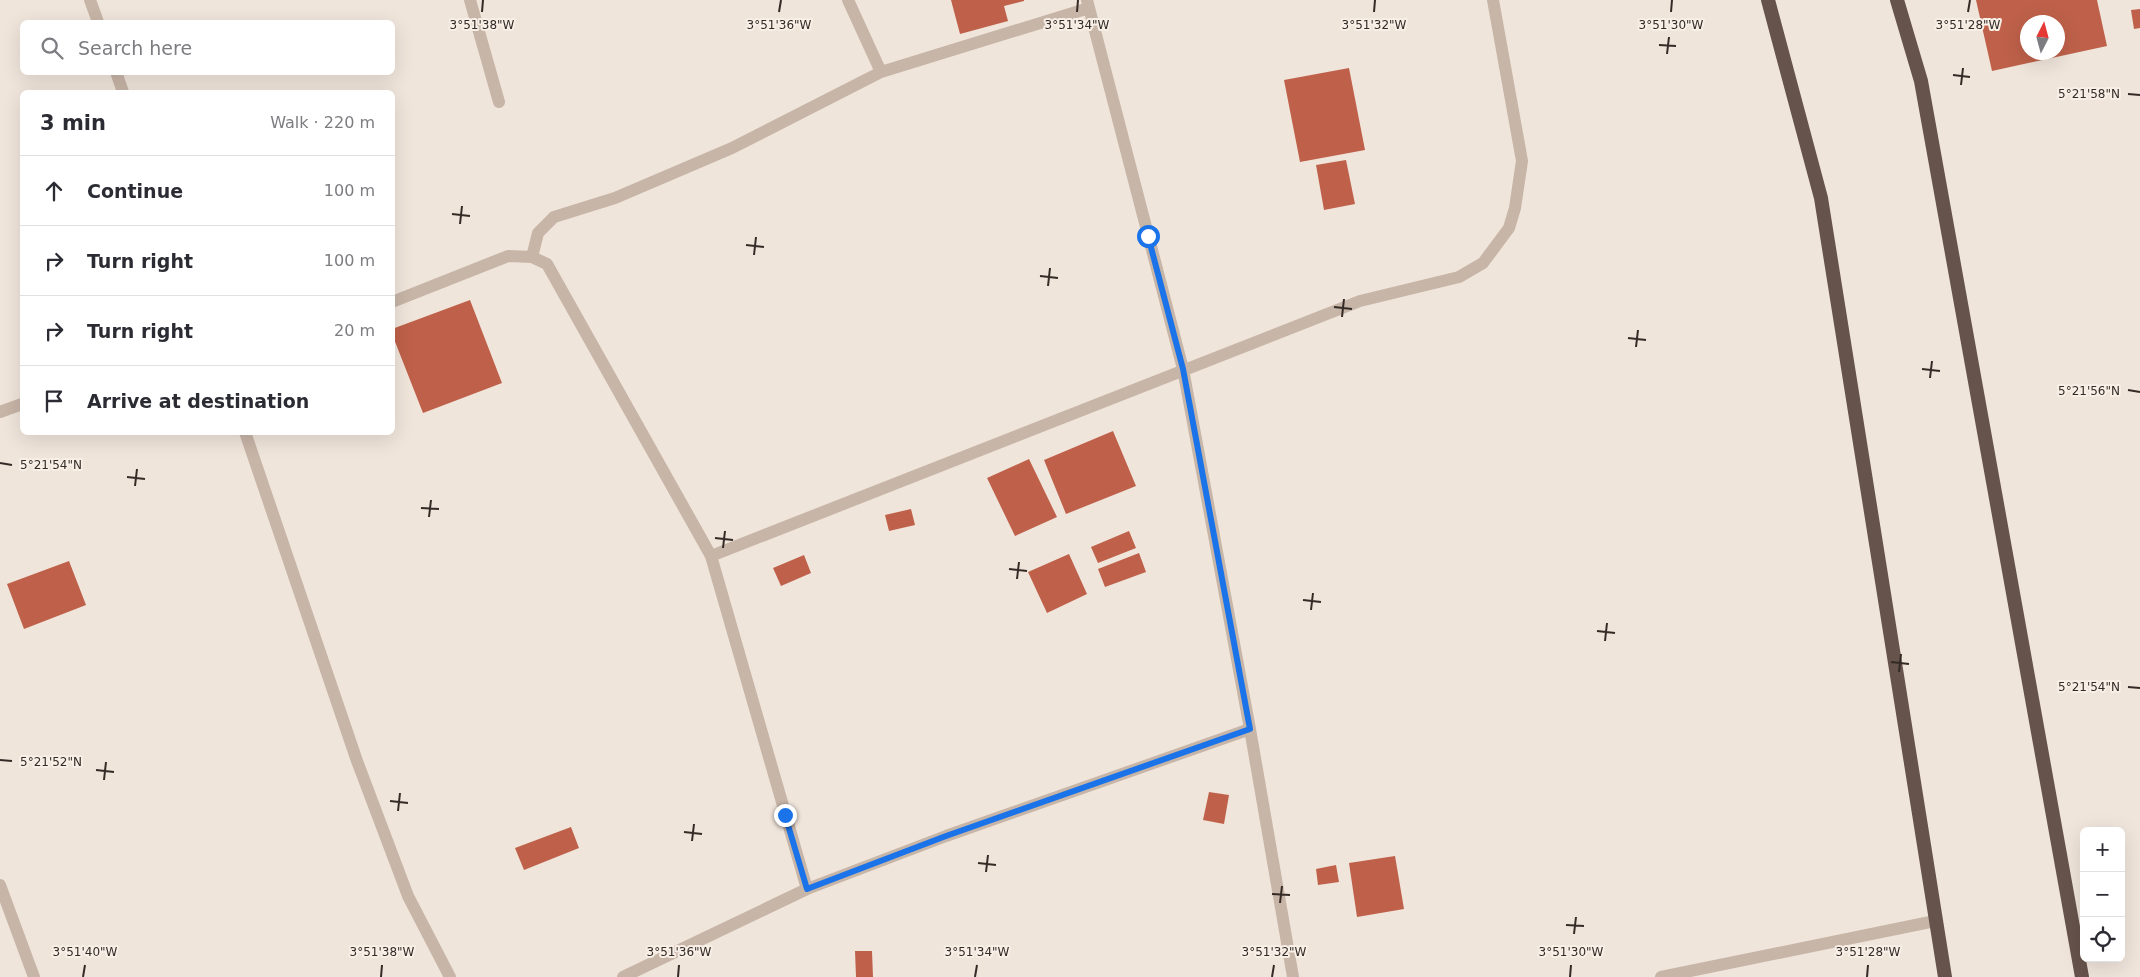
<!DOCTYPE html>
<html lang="en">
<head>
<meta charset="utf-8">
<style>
  :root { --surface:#fff; --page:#f7f7f7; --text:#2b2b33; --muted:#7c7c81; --line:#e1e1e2 }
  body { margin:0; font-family:"DejaVu Sans",sans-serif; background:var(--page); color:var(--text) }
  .controls { position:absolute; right:15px; bottom:15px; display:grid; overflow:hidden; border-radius:8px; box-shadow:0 5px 20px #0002 }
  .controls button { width:45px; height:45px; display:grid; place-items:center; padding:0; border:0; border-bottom:1px solid var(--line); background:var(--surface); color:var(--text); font:25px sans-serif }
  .compass { position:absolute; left:2020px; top:15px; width:45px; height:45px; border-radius:50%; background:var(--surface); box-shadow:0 5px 20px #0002; rotate:6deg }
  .stop { position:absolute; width:15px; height:15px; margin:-11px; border:4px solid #1a73e8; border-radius:50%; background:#fff }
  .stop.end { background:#1a73e8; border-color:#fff; box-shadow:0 1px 5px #0008 }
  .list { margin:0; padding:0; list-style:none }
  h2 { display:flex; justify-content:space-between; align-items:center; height:65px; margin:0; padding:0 20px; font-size:21px }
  h2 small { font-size:16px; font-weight:400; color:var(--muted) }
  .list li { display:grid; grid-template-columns:32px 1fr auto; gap:15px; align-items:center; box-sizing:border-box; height:70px; padding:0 20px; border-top:1px solid var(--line) }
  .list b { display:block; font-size:19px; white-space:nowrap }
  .list em { font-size:16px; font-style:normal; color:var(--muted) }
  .icon { flex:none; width:28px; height:28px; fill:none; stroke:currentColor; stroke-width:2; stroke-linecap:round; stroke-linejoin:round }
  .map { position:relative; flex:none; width:2140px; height:977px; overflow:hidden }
  .search { position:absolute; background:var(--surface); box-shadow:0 5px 20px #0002; left:20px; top:20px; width:375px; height:55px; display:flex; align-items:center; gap:12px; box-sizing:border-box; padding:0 18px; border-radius:8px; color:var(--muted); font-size:19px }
  .panel { position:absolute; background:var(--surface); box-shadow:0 5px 20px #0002; left:20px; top:90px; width:375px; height:345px; border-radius:8px }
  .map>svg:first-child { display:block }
  .building { fill:#bf614a; fill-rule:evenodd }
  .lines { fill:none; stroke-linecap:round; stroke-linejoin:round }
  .minor { stroke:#c7b5a7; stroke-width:12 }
  .trunk { stroke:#66534c; stroke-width:14 }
  .route { stroke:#1a73e8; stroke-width:6 }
  .ticks { fill:none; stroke:#342b27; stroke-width:2 }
  .ticks-label { font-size:12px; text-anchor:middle; fill:#342b27; stroke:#f8efe7; stroke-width:4; stroke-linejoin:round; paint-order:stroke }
</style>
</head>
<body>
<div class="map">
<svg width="2140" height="977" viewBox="0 0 2140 977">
  <rect width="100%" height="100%" fill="#f0e5db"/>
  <path class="building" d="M951,0H1024V1L1004,6L1008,21L960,34Z
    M1976,0H2097L2107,46L1992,71ZM2028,22H2058V52H2028Z
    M2140,9V28L2134,29L2131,10Z
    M1349,68L1365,150L1300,162L1284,80Z
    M1346,160L1355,204L1324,210L1316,165Z
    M470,300L502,383L423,413L392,334V329Z
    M1113,431L1136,486L1066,514L1044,460Z
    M1029,459L1057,517L1015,536L987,478Z
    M911,509L915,525L889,531L885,515Z
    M1129,531L1136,548L1098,563L1091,547Z
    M1139,553L1146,572L1105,587L1098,569Z
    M1069,554L1087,594L1047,613L1028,572Z
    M804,555L811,573L781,586L773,568Z
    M69,561L86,605L24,629L7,584Z
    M1209,792L1229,795L1224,824L1203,820Z
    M571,827L579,848L524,870L515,848Z
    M1395,856L1404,909L1357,917L1349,863Z
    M1336,865L1339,882L1318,885L1316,869Z
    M855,951H872L873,977H856Z"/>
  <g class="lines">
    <path class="minor" d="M90,0L98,22
      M470,0L499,102
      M848,0L881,72
      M1087,0L1183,369L1250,729L1293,977
      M116,72L123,92
      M532,257L538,233L554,217L615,198L732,148L881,72L1089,8
      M392,302L508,256L532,257L547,264L711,556L807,889
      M0,412L22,404
      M245,432L357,761L408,896L450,977
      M711,556L1360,301L1459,277L1483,263L1509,228L1515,208L1522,161L1493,0
      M0,885L34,977
      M623,977L807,889L946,836L1250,729
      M1661,977L1935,921"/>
    <path class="trunk" d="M1768,0L1821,198L1945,977
      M1897,0L1921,81L2082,977"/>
  </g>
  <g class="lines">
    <path class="route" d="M785,815L807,889L946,836L1250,729L1183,369L1148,236"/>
  </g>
  <path class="ticks" d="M482,12L483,0M779,12L781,0M1077,12L1078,0M1374,12L1375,0M1671,12L1672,0M1968,12L1970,0M1659,45L1676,46M1667,54L1669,37M1953,75L1970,77M1961,85L1963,68M2128,94L2140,95M452,214L470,216M460,224L462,206M746,245L764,247M754,255L756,237M1040,276L1058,278M1048,286L1050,268M1334,307L1352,309M1342,317L1344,299M1628,338L1646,340M1636,347L1638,330M1922,369L1940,371M1930,378L1932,361M2128,390L2140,392M0,463L12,465M127,477L145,479M135,486L137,469M421,508L439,509M429,517L431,500M715,538L733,540M723,548L725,531M1009,569L1027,571M1017,579L1019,562M1303,600L1321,602M1311,610L1313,593M1597,631L1615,633M1605,641L1607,623M1891,662L1909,664M1899,672L1901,654M2128,687L2140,688M0,760L12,761M96,770L114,772M104,780L106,762M390,801L408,803M398,811L400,793M684,832L702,834M692,841L694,824M978,863L996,865M986,872L988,855M1272,894L1290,895M1280,903L1282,886M1566,925L1584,926M1574,934L1576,917M83,977L85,965M381,977L382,965M678,977L679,965M975,977L977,965M1272,977L1274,965M1570,977L1571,965M1867,977L1868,965"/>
  <g class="ticks-label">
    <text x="482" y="29">3°51'38"W</text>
    <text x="779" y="29">3°51'36"W</text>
    <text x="1077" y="29">3°51'34"W</text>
    <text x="1374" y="29">3°51'32"W</text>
    <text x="1671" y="29">3°51'30"W</text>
    <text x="1968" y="29">3°51'28"W</text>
    <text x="2089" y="98">5°21'58"N</text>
    <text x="2089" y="395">5°21'56"N</text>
    <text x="51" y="469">5°21'54"N</text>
    <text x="2089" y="691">5°21'54"N</text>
    <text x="51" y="766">5°21'52"N</text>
    <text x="85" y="956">3°51'40"W</text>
    <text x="382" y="956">3°51'38"W</text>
    <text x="679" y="956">3°51'36"W</text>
    <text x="977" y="956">3°51'34"W</text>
    <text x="1274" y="956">3°51'32"W</text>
    <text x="1571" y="956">3°51'30"W</text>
    <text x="1868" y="956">3°51'28"W</text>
  </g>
</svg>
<div class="controls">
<button>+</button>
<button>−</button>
<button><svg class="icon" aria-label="locate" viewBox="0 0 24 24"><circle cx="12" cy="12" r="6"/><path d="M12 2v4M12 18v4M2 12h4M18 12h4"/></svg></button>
</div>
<svg class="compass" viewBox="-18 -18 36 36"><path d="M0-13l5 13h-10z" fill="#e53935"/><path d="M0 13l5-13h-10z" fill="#7c7c81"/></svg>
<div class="stop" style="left:1148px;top:236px"></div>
<div class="stop end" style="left:785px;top:815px"></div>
<div class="search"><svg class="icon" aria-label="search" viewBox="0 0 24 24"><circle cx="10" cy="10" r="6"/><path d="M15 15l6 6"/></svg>Search here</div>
<section class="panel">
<h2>3 min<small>Walk · 220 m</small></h2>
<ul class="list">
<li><svg class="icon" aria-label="ahead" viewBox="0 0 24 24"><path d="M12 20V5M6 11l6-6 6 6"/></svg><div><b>Continue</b></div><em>100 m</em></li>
<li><svg class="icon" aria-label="right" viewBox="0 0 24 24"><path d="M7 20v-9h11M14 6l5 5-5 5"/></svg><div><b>Turn right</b></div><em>100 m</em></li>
<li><svg class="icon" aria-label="right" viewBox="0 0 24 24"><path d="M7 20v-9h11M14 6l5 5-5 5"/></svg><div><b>Turn right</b></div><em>20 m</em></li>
<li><svg class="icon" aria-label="arrive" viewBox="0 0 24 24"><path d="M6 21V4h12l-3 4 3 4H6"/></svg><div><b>Arrive at destination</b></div></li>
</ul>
</section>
</div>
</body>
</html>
